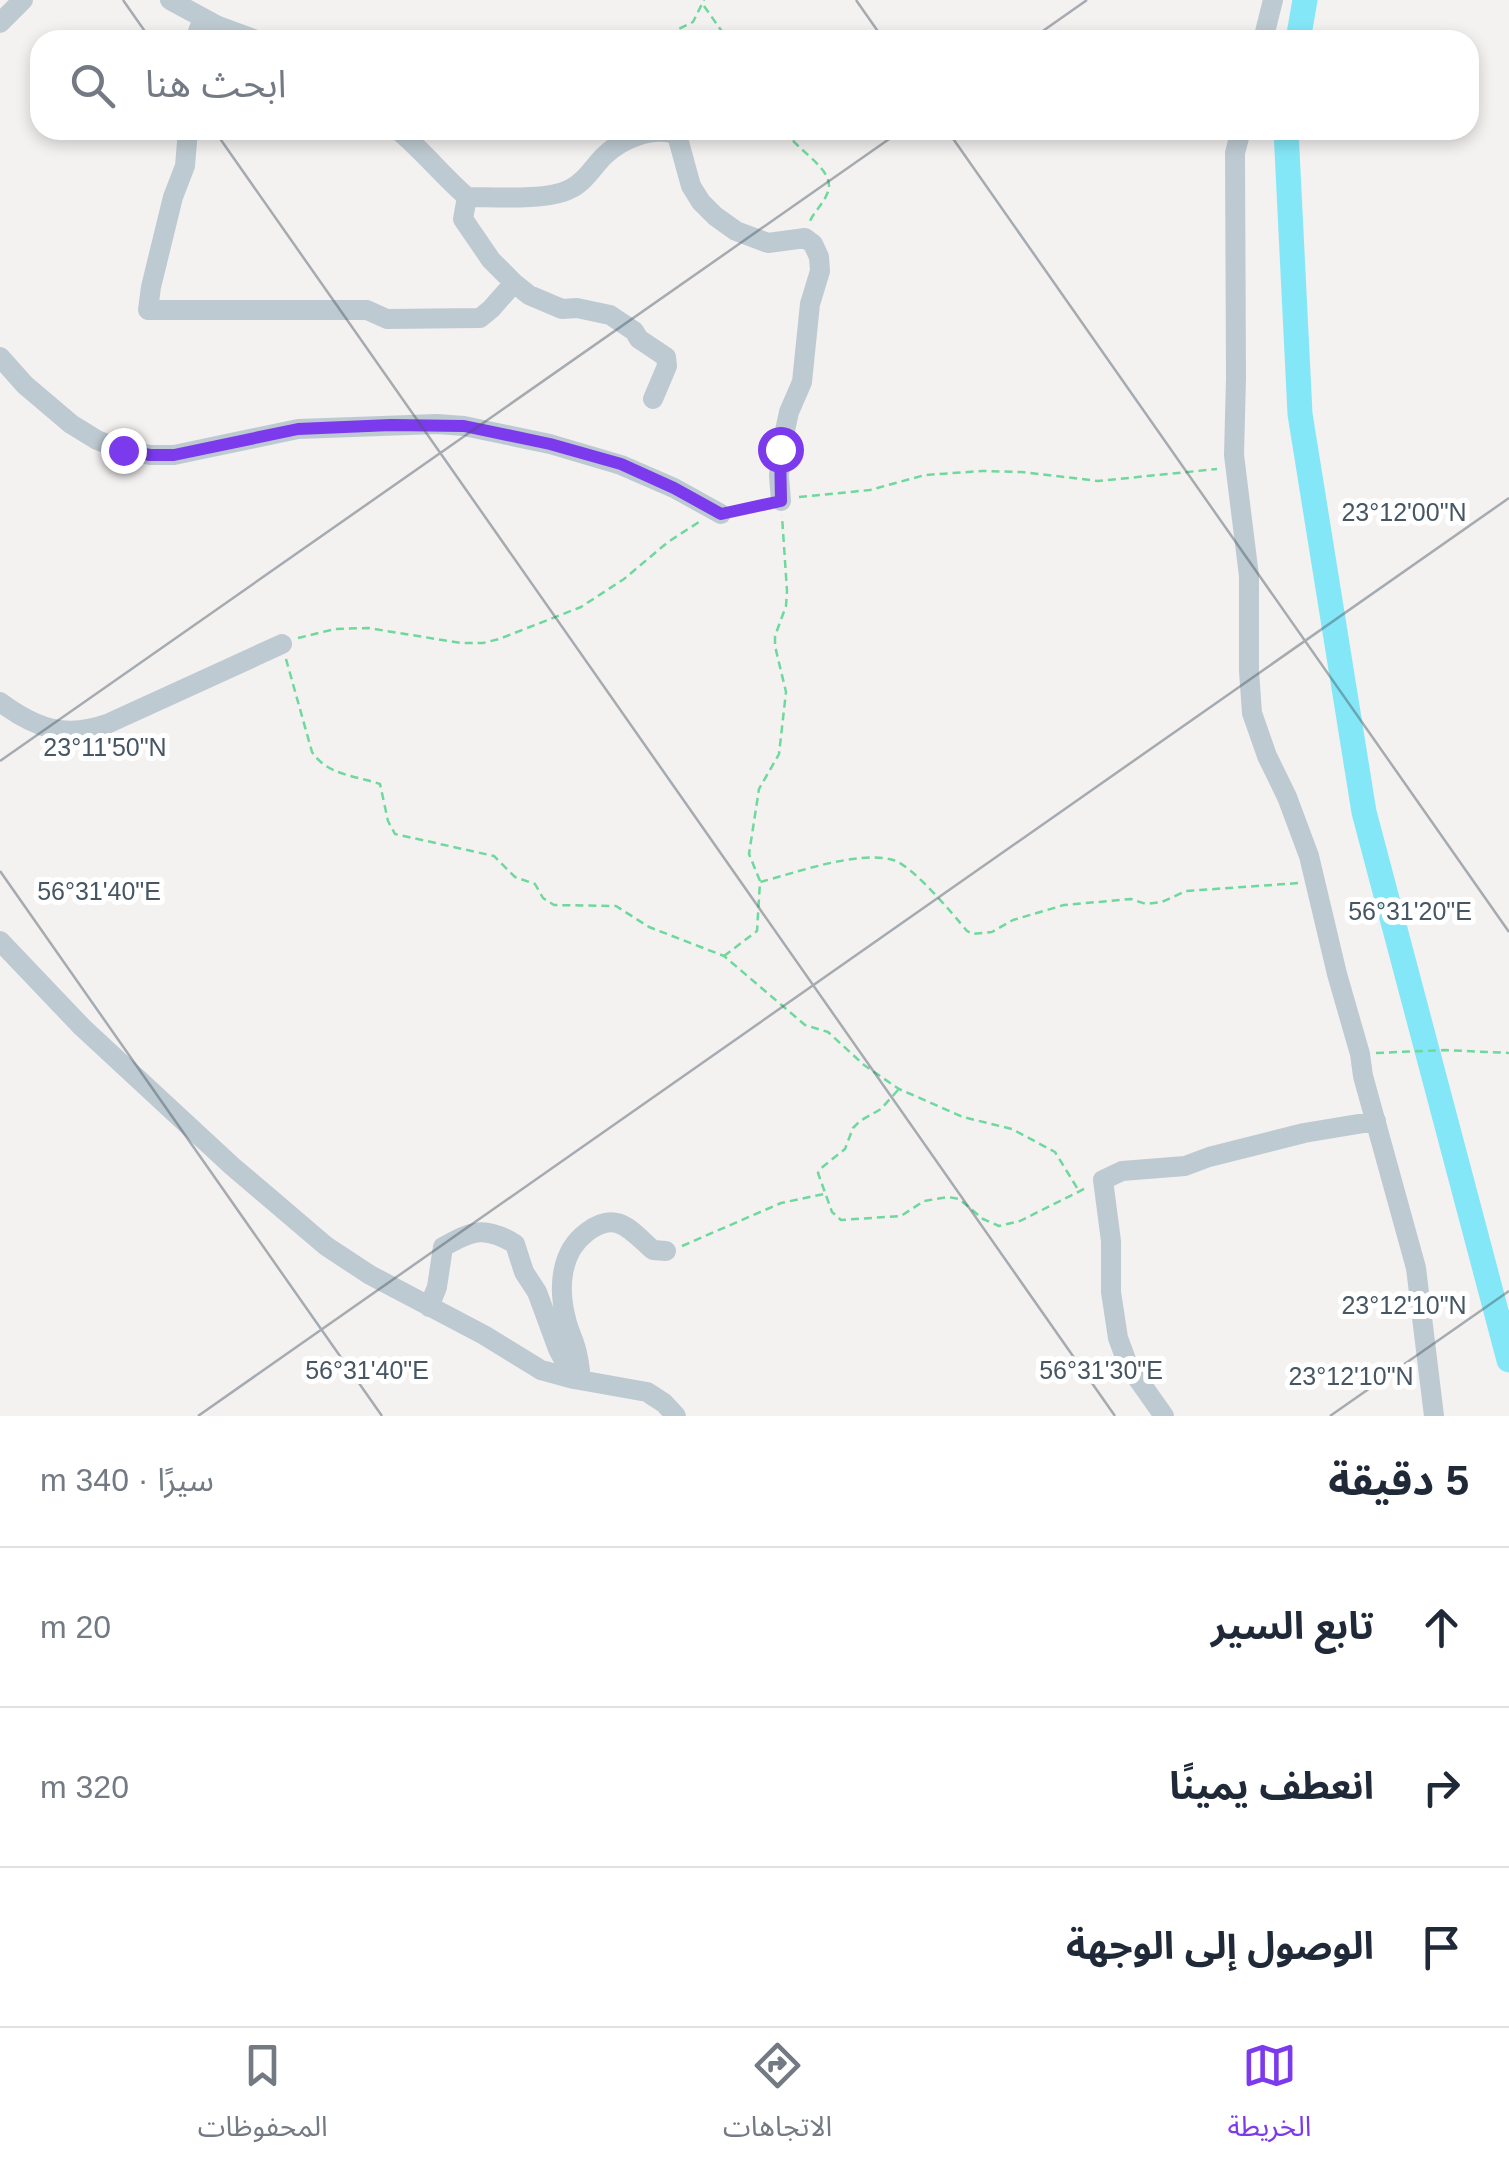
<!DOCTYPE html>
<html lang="ar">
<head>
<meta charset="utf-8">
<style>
  :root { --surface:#fff; --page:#f2f2f3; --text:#1f2937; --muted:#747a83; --line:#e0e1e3; --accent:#7c3aed }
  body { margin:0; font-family:Helvetica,"Noto Sans Arabic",sans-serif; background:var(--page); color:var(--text); direction:rtl }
  .stop { position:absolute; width:30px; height:30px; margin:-22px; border:8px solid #7c3aed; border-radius:50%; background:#fff }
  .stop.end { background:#7c3aed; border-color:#fff; box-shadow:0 2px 10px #0008 }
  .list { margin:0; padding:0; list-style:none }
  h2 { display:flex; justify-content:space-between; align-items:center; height:130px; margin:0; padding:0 40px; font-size:42px }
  h2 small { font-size:32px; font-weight:400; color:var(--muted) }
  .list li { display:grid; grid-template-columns:65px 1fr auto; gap:30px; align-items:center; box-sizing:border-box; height:160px; padding:0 40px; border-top:2px solid var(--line) }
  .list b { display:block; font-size:38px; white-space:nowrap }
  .list em { font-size:32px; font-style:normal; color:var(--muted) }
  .icon { flex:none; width:55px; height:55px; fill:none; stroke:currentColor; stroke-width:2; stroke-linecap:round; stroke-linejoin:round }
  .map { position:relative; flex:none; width:1509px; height:1416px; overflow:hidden; direction:ltr }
  .search { position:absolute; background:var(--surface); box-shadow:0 5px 15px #0003; left:30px; right:30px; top:30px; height:110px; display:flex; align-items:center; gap:25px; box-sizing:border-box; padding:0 35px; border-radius:30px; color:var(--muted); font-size:38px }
  .sheet { height:610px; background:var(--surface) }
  nav { display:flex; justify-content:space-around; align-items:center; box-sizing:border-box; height:140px; border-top:2px solid var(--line); background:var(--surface); font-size:28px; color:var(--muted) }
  nav a { display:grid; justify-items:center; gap:5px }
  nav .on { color:var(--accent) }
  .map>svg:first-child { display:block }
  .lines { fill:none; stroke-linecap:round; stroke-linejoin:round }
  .river { stroke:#84e7f7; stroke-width:25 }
  .path { stroke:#6fd89d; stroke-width:2.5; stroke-dasharray:8 5; stroke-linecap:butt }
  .minor { stroke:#becad2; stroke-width:20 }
  .route { stroke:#7c3aed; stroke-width:12 }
  .ticks { fill:none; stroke:#465662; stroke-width:2.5; stroke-opacity:0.45 }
  .ticks-label { font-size:25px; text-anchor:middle; fill:#465662; stroke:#fff; stroke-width:10; stroke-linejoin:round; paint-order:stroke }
</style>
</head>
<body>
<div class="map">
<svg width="1509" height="1416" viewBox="0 0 1509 1416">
  <rect width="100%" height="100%" fill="#f4f1f1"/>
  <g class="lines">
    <path class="river" d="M1298,40L1305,0
      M1286,130L1300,414L1364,812L1509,1360"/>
    <path class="path" d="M704,6L728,40
      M656,40L693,22L704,0
      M786,130C793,150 839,169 827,194C823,204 814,212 810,221
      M799,497L870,490L925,475L982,471L1022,472L1098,481L1217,469
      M740,510L766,504
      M298,638L335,629L368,628L461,643H483L499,639L581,607L624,579L668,542L699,522
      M286,659L312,752C327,775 356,776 380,784L388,821L395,834L494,856L515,877L535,884L543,898L554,905L616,906L649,927L724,956L805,1025L828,1032L864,1065L899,1089L963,1117L1012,1129L1055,1152L1079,1191
      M760,881L749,854L759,789L779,754L786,692L775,646V636L786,606L787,591L782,516
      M724,956L757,931L760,882C795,873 858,850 893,860C912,865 953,914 967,931L973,934L992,932L1013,920L1064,905L1131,899L1146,904L1162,902L1186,891L1299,883
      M1376,1053L1445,1050L1509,1053
      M898,1090L881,1109L860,1121L853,1128L845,1149L820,1169L818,1173L832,1212L841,1220L901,1216L924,1201L948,1197L959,1199L983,1219L999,1226L1020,1221L1088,1187
      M682,1246L781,1203L824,1194"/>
    <path class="minor" d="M170,0L218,26L256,40
      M0,23L23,0
      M195,40L203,18
      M1263,40L1273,0
      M188,130L185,166L173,197L151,287L148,310H367L387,319L480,318L491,309L514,283
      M398,130C423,151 442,175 467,197L463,219L491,260L514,283L529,295L562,309L577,308L610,315L634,331L639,339L666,357L667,366L653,399
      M1241,130L1235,153L1236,378L1234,455L1249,576V671L1252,713L1267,756L1287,797L1309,856L1337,974L1360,1054L1363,1076L1416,1268L1434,1416
      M467,197C493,197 548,201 570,189C585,182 593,167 604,156C622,138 654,126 677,135L691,186L701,202L715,216L736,231L768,243L805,238L813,244L819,257L820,271L810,304L802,382L789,412L781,449L779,476L781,501
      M0,357L25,385L71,424L97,440L123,450L150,455H174L298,429L437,424L464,426L550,444L621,465L674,488L721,514
      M0,702C35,728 65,739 107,724L282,644
      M0,941L82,1027L232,1166L326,1246L370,1275L484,1335L541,1370L574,1379L647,1392L664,1403L676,1416
      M429,1307L437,1287L443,1247C472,1231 484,1225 515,1244L524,1272L537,1292L558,1349L574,1379
      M581,1380C580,1370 579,1359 576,1349C573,1338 568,1329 566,1319C558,1288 560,1252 587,1232C617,1209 631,1231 653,1250L666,1251
      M1164,1416L1128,1365L1118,1338L1111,1292V1241L1103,1180L1122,1171L1185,1166L1209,1157L1304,1133L1376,1121"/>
  </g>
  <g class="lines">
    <path class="route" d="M123,450L150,455H174L298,429L391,425L464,426L550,444L621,464L674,488L721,514L781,501L780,449"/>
  </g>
  <path class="ticks" d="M123,0L151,40M856,0L884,40M1030,40L1087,0M214,130L1115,1416M947,130L1509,932M0,761L902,130M0,871L382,1416M198,1416L1509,498M1330,1416L1509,1291"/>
  <g class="ticks-label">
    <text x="1404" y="521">23°12'00"N</text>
    <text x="105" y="756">23°11'50"N</text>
    <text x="99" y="900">56°31'40"E</text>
    <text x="1410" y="920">56°31'20"E</text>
    <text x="1404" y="1314">23°12'10"N</text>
    <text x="367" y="1379">56°31'40"E</text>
    <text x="1101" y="1379">56°31'30"E</text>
    <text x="1351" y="1385">23°12'10"N</text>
  </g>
</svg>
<div class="stop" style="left:780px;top:449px"></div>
<div class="stop end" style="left:123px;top:450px"></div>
<div class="search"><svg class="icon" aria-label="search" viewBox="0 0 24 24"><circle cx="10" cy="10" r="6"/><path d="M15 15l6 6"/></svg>ابحث هنا</div>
</div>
<section class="sheet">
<h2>5 دقيقة<small>سيرًا · 340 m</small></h2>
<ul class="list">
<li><svg class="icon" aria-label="ahead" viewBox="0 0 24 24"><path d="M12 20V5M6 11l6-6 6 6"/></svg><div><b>تابع السير</b></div><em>20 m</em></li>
<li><svg class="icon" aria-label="right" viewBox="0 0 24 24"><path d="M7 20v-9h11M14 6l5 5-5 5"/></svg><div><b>انعطف يمينًا</b></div><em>320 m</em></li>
<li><svg class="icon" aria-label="arrive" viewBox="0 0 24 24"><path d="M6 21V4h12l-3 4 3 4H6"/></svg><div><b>الوصول إلى الوجهة</b></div></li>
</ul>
</section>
<nav>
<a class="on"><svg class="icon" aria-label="map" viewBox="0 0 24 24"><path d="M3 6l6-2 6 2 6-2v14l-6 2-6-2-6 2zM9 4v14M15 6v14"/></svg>الخريطة</a>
<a><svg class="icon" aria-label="directions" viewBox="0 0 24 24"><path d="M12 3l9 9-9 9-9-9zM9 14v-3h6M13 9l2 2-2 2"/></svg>الاتجاهات</a>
<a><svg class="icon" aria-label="saved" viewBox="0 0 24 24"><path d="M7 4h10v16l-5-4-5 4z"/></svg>المحفوظات</a>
</nav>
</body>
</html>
